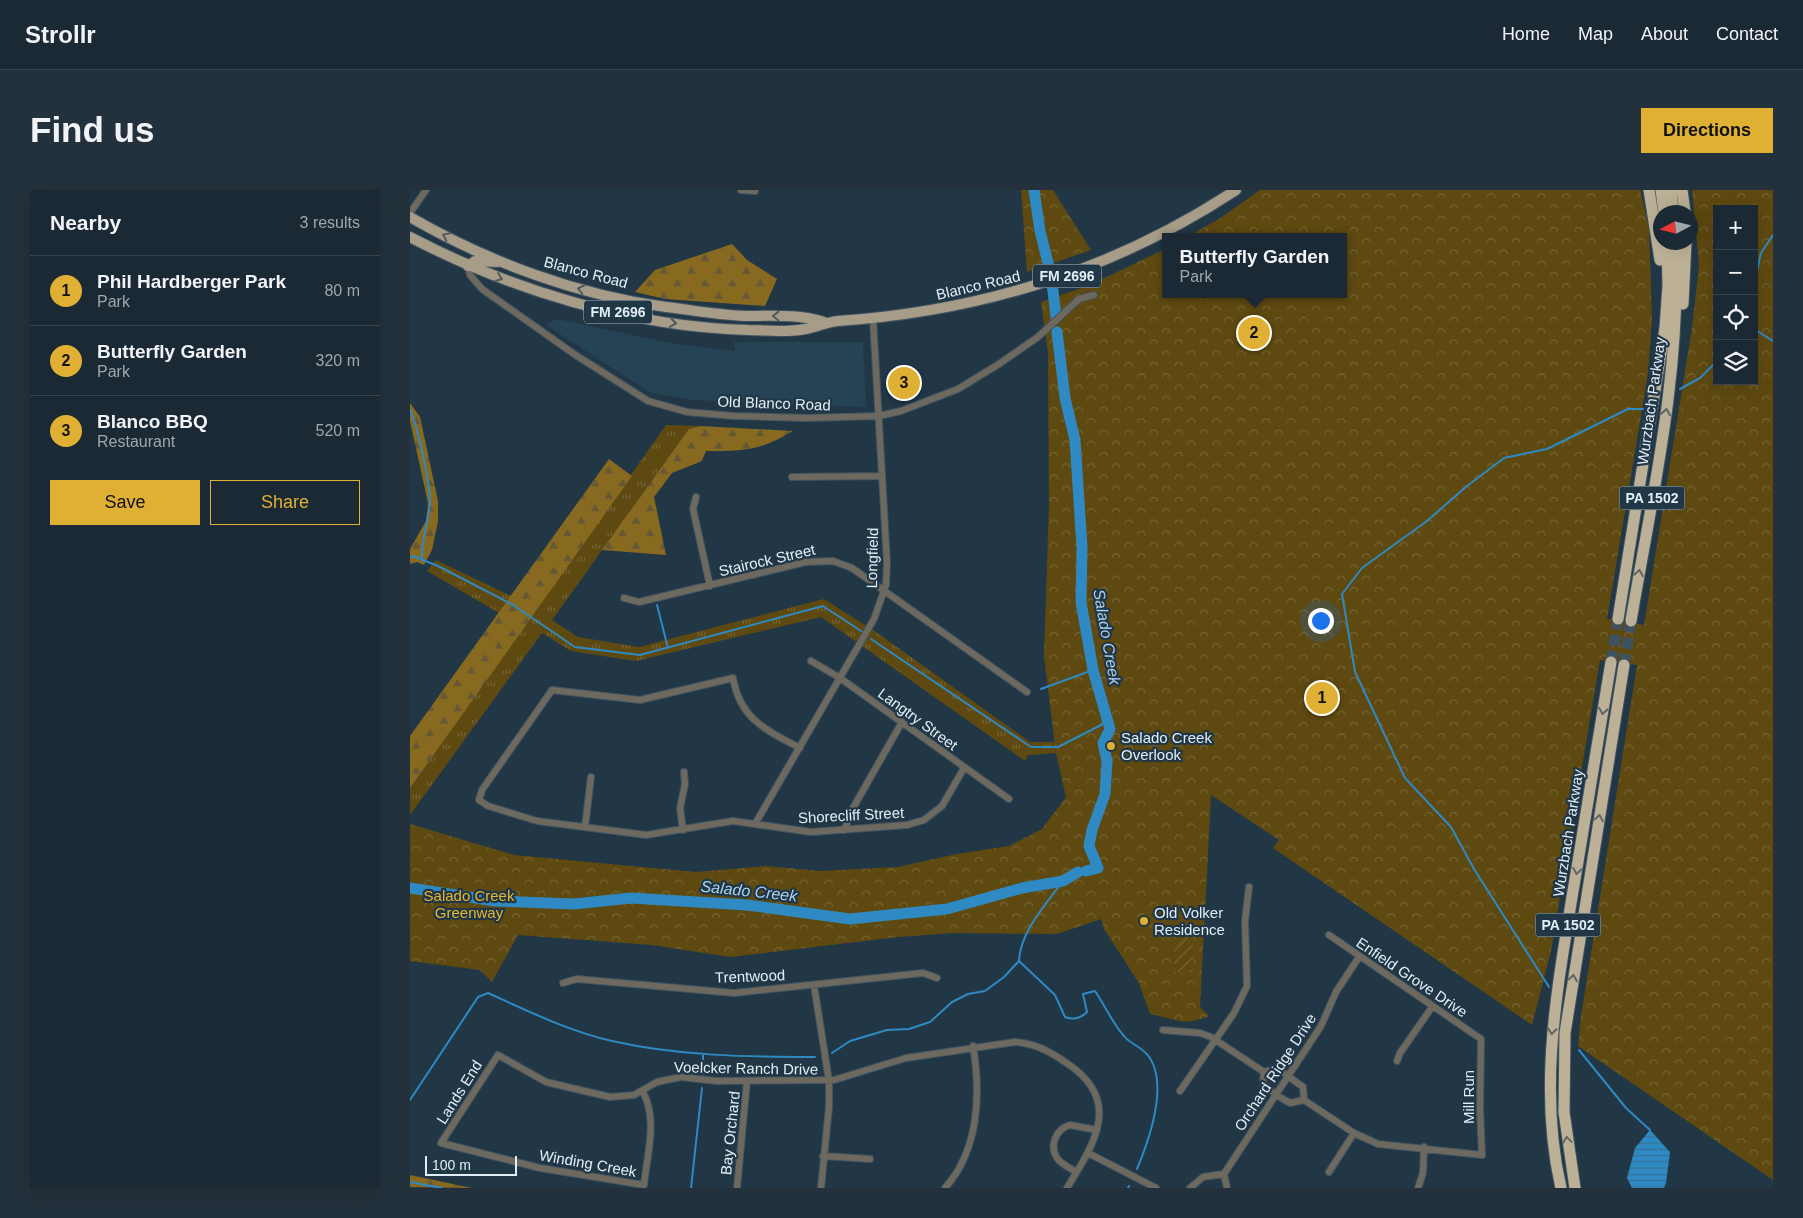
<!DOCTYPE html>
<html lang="en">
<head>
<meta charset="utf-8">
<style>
  :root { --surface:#1a2934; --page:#23313c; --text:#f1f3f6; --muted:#9fa6ac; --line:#38454f; --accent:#dfb034 }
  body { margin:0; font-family:Helvetica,sans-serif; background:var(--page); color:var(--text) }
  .controls { position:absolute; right:15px; top:15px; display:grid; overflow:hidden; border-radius:0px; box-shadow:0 5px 20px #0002 }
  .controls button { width:45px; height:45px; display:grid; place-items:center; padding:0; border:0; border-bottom:1px solid var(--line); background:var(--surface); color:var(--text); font:25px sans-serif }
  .compass { position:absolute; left:1243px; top:15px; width:45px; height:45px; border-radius:50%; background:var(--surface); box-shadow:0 5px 20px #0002; rotate:263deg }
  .scale { position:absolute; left:15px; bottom:12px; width:92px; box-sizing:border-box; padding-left:5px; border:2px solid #e1eef8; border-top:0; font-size:14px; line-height:18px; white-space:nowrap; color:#e1eef8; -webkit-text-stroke:4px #223746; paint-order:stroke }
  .you { position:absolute; left:910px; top:430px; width:18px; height:18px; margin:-12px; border:4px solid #fff; border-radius:50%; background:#1a73e8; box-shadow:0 0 0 8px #1a73e833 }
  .badge { display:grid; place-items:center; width:32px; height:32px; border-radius:50%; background:var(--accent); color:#111; font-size:16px; font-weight:700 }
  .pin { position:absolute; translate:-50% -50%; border:2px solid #fff; box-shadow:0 1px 5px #0006 }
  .popup { position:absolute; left:752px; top:43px; width:185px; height:65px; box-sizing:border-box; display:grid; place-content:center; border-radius:0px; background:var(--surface); filter:drop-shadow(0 1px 4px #0005); font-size:16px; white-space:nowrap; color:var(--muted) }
  .popup b { font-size:19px; color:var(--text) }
  .popup::after { content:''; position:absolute; left:50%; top:100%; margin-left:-10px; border:10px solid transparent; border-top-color:var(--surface) }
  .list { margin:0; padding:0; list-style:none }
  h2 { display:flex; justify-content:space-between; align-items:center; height:65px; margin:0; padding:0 20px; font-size:21px }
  h2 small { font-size:16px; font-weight:400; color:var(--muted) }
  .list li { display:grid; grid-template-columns:32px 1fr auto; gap:15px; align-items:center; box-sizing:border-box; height:70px; padding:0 20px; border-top:1px solid var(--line) }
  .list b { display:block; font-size:19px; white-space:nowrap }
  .list p { margin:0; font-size:16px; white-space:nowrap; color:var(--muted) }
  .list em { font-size:16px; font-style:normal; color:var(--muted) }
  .actions { display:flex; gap:10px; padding:15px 20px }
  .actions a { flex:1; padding:11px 0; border:1px solid var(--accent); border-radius:0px; text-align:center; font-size:18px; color:var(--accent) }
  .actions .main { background:var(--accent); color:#111 }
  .icon { flex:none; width:28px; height:28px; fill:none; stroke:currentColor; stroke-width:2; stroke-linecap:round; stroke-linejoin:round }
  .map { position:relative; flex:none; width:1363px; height:998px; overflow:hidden; border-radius:0px }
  header { display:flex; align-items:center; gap:30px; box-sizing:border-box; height:70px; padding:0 25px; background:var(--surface); border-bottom:1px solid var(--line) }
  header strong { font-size:24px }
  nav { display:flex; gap:28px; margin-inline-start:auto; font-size:18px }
  .intro { display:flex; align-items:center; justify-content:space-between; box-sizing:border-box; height:120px; padding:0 30px }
  h1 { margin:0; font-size:35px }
  .button { padding:12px 22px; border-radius:0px; background:var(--accent); color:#111; font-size:18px; font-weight:700 }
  main { display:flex; gap:30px; padding:0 30px }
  aside { flex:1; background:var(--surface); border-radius:0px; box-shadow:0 5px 20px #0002 }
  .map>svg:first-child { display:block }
  .built { fill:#264255 }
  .grass { fill:url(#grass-tufts) }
  .forest { fill:url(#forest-firs) }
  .park { fill:url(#park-crowns); fill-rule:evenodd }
  .garden { fill:url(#garden-furrows) }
  .water { fill:url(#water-rules) }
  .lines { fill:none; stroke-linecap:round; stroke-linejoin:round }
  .stream { stroke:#2f89c2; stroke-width:2 }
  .river { stroke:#2f89c2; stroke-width:11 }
  .motorway-tunnel { stroke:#3f5261; stroke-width:11; stroke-dasharray:11 5.5; stroke-linecap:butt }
  .minor-casing { stroke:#415462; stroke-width:8 }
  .primary-casing { stroke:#415462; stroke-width:12 }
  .motorway-casing { stroke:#415462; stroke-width:13 }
  .minor { stroke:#6e695e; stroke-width:6 }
  .primary { stroke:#a69c87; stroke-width:10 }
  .motorway { stroke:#bcb096; stroke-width:11 }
  .oneway { stroke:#505a5d }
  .oneway2 { stroke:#606766 }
  .poi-dot { fill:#dfb034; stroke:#223746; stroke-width:2 }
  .labels { text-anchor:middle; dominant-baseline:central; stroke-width:4.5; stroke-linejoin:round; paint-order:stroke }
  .shield { fill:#223746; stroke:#a8b7c3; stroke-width:1 }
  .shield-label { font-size:14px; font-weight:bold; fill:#e1eef8 }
  .street-label { font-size:15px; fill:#e1eef8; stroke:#223746 }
  .poi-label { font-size:15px; fill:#e1eef8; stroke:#223746; text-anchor:start }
  .park-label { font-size:15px; fill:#e8b630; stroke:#223746 }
  .water-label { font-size:16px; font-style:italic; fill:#a9d1ef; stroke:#223746 }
</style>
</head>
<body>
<header>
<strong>Strollr</strong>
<nav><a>Home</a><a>Map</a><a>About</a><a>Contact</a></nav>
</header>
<div class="intro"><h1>Find us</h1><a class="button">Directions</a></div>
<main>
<aside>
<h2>Nearby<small>3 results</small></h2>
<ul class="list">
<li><span class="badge">1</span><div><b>Phil Hardberger Park</b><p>Park</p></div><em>80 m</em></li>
<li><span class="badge">2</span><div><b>Butterfly Garden</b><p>Park</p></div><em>320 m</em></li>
<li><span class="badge">3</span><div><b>Blanco BBQ</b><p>Restaurant</p></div><em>520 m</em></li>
</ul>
<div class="actions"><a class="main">Save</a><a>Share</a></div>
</aside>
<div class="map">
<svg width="1363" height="998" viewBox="0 0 1363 998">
  <defs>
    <pattern id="grass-tufts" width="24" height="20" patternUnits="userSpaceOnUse" patternTransform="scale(1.25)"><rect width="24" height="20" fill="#5e4910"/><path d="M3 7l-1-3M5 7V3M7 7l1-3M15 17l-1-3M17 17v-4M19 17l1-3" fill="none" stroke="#756434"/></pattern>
    <pattern id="forest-firs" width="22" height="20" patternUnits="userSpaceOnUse" patternTransform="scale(1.25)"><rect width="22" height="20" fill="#876a20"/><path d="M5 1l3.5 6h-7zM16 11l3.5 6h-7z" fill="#665835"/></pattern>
    <pattern id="park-crowns" width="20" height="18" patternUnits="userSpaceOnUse" patternTransform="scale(1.25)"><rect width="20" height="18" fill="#5e4910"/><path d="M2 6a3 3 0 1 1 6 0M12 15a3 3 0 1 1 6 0" fill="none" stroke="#756434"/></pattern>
    <pattern id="garden-furrows" width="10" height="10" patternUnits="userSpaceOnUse" patternTransform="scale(1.25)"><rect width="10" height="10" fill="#5e4910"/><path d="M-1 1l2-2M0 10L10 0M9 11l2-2" fill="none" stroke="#756434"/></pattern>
    <pattern id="water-rules" width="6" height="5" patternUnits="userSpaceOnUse" patternTransform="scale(1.25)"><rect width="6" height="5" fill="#2f89c2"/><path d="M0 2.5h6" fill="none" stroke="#367298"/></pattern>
  </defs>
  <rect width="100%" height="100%" fill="#223746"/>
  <path class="built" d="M146,129L266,154L325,161L324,152H453L456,217L282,210L239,202L136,135Z"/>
  <path class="grass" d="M256,235L290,236L279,239L142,430L168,447L229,457L414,409L466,442L620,552H645L646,563L618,565L615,571L411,427L226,471L161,461L132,443L0,625V598Z
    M26,370L101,406L89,423L17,381Z"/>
  <path class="forest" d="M322,54L337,70L367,89L355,116L255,109L225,102L245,80Z
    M0,213L10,227L28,311V331L22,360L14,375L7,372L0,374V359L16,331L18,313L0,231Z
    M290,236L383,241C349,261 334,261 296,261L292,271L262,283L244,307L256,365L192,360L279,239Z
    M199,269L222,286L0,598V546Z
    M0,985L62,998L0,997Z"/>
  <path class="park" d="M611,0H643L681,60L617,82Z
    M850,0H1230L1239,38L1242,129L1238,184L1197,429L1234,435L1282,138L1289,75L1282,0H1363V990L1168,856L1171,826L1227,475L1190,470L1141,761L1122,835L863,658L869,650L801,605L790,817L799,826C772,837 767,829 740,824L729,793L694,739L691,729L647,744L543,743L488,747L320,767L242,755L108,745L82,792L70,780L0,771V634L104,665L286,682L356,676L409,681L488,677L547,664L599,656L632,639L656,607L646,563L634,466L639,315L638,162L631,112L680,95L755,59V104H933V47H777L809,29ZM1307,19H1344V191H1307Z"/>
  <path class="garden" d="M764,734H783V782H764Z"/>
  <path class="water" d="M1240,940L1260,962L1256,993L1254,998H1222L1217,988L1225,958Z"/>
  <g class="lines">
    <path class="stream" d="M1344,94L1351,63L1363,45
      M1344,139L1363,151
      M1270,199L1290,188L1307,171
      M0,220C7,233 20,295 20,311C19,332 11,349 12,369
      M0,367L3,366L28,376L103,415L165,457L230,465L413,416L451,441
      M247,415L258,458
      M461,449L621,557H648L699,531
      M631,499L683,480
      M609,771L645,805L655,827C663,830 671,828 677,822L673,804L685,801C694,814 703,834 714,846C721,855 732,856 740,868C758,897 739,950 727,979
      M1139,797L1064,679L1041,637L995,588L945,482L932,404L952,378L1017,331L1057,296L1094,268L1137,259L1218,219H1233
      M1169,860L1216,918L1240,940
      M422,863L440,851L477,840L499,839L520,832L542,812L558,804L575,801L594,787L609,771C610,742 636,714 653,691
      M293,865V884
      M0,910L68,807L78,803C118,821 158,841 202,851C268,866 337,867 405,867
      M0,992L32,998
      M281,998L292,898
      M718,998L719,996"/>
    <path class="river" d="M624,0L630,41L641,85L646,126
      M647,142L655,208L665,250L672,357L671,412L683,480L700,539L693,553L697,571L695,604L682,640L679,656L688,678L676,681
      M0,698L85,711L164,714L221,708L337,715L440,729L537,719L612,698L653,691L668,682"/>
    <path class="motorway-tunnel" d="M1201,472L1208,429
      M1214,475L1221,431"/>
    <defs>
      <path id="minor" d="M331,0L345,1
        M0,23L16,0
        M58,76L60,85L72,99L164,164L238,211L277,222L324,226L397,228L469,226L491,221L548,199L589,174L628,147L669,109L684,105
        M382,287L472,286
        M286,307L283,319L300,396
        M214,408L229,412L396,372L423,371L442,378L617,502
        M401,471L430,488L599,609
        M390,558C356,540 330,529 323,488L230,510L142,500L72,600L69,610L78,616L127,631L236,645L323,631L401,642L497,635L514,630L532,616L554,578
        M345,634L464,429L476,395L477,372L463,129
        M175,637L181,587
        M273,640L270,618L275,594L274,582
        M435,640L439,625L492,532
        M153,793L167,789L324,803L513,783L527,788
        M404,795L419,891V917L411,998
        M753,840L790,843L801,847L854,882
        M987,871L990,863L1022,817
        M854,882L853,893L866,905L880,913L894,910
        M854,882L867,878L893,897L894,910
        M770,901L824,823L837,796L835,731L839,697
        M233,902C248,929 237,965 234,995L130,978L31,953L88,865L136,892L200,907L224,905L247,892L271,887L306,891L424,890L496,868L605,852C627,854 641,862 658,874C713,911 684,954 657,998
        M894,910L944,943L968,954L1072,965L1070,920L1071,849L919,745
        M678,963L746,998
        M413,966L460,969
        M666,982C660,978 651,974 647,968C639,955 646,939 660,935L687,940
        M919,982L944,943
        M327,998L337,891
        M535,998C569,960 571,904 563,856
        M780,998L793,987L814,984
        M817,998L814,984L911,836L926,802L949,767
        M1008,998L1013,983L1014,957"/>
      <path id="primary" d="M0,27C78,72 167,105 256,117C282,120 309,125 335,126C362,126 388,124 414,132
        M0,47C101,100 223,137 338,140C356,140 377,143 395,139C407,137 416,132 428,131C573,121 704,80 826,0
        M58,76L65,71L87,72"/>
      <path id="motorway" d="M1239,0L1250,70
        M1251,0L1254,22
        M1261,0L1263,22
        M1272,0L1275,22
        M1273,114L1276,52
        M1208,429L1255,138L1258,96L1257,52
        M1221,431C1242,306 1272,180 1265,52
        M1151,998C1128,898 1147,800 1163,701C1176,625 1188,549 1201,472
        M1165,998L1154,922L1155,843L1214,475"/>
    </defs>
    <use href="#minor" class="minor-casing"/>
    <use href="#primary" class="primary-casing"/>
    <use href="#motorway" class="motorway-casing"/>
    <use href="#minor" class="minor"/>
    <use href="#primary" class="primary"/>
    <use href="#motorway" class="motorway"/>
  </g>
  <defs><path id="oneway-chevron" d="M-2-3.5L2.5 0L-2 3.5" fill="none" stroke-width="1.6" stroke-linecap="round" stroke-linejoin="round" transform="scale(1.25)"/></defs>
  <g class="oneway">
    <use href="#oneway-chevron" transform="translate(36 46) rotate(-154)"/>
    <use href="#oneway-chevron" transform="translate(89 88) rotate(20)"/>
    <use href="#oneway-chevron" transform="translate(171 99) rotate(-167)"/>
    <use href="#oneway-chevron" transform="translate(366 126) rotate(-179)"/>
    <use href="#oneway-chevron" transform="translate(263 133) rotate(8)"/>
  </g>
  <g class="oneway2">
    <use href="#oneway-chevron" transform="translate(1256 222) rotate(-81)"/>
    <use href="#oneway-chevron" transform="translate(1229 383) rotate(-81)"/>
    <use href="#oneway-chevron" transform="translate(1193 521) rotate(99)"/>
    <use href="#oneway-chevron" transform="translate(1189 628) rotate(-81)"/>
    <use href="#oneway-chevron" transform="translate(1167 681) rotate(99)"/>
    <use href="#oneway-chevron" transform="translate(1163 788) rotate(-81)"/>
    <use href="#oneway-chevron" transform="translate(1142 841) rotate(96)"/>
    <use href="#oneway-chevron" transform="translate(1157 950) rotate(-98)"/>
  </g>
  <g class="poi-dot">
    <circle cx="701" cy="556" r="5"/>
    <circle cx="734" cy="731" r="5"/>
  </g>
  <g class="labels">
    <g class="shield">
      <rect x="623" y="74.5" width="68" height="23" rx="4"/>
      <rect x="174" y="110.5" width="68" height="23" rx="4"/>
      <rect x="1209.5" y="296.5" width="65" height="23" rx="4"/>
      <rect x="1125.5" y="723.5" width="65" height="23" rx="4"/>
    </g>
    <g class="shield-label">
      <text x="657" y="86">FM 2696</text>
      <text x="208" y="122">FM 2696</text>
      <text x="1242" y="308">PA 1502</text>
      <text x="1158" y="735">PA 1502</text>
    </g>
    <g class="street-label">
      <text transform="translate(176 82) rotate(15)">Blanco Road</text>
      <text transform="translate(568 95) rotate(-13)">Blanco Road</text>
      <text transform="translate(1241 211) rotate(-82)">Wurzbach Parkway</text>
      <text transform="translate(364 213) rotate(2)">Old Blanco Road</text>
      <text transform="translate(462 368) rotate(-89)">Longfield</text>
      <text transform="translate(357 370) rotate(-13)">Stairock Street</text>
      <text transform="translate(508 529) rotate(36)">Langtry Street</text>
      <text transform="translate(441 625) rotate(-3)">Shorecliff Street</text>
      <text transform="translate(1158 643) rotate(-81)">Wurzbach Parkway</text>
      <text transform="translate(340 786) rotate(-2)">Trentwood</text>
      <text transform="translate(1002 787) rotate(34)">Enfield Grove Drive</text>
      <text transform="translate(336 878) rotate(1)">Voelcker Ranch Drive</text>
      <text transform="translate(865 882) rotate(-57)">Orchard Ridge Drive</text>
      <text transform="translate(49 902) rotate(-58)">Lands End</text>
      <text transform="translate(1058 907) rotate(-90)">Mill Run</text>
      <text transform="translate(320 943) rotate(-84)">Bay Orchard</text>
      <text transform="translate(178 973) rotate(10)">Winding Creek</text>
    </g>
    <g class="poi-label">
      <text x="711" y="547">Salado Creek<tspan x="711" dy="17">Overlook</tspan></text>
      <text x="744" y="722">Old Volker<tspan x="744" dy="17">Residence</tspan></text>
    </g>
    <g class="park-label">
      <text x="59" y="705">Salado Creek<tspan x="59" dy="17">Greenway</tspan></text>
    </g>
    <g class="water-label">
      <text transform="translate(697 447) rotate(80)">Salado Creek</text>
      <text transform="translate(339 701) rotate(6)">Salado Creek</text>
    </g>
  </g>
</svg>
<div class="controls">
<button>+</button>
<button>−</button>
<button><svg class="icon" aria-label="locate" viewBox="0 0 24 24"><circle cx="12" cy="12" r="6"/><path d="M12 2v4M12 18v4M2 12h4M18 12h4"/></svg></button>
<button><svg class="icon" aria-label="layers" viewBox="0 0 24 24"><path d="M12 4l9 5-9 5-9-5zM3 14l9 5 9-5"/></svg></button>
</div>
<svg class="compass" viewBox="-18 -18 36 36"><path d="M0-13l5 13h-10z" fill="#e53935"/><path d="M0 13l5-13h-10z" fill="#9fa6ac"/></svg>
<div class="scale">100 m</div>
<div class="you"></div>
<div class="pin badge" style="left:912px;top:508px">1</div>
<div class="pin badge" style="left:844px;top:143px">2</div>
<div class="popup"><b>Butterfly Garden</b>Park</div>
<div class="pin badge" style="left:494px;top:193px">3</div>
</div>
</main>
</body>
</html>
